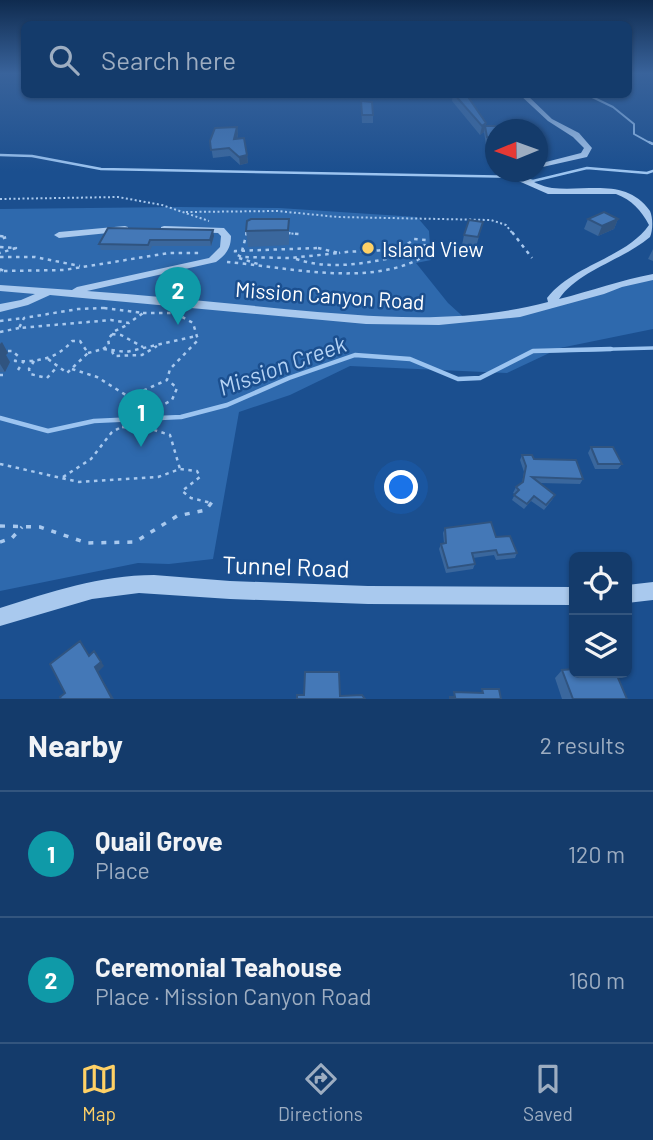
<!DOCTYPE html>
<html lang="en">
<head>
<meta charset="utf-8">
<style>
  :root { --surface:#143b6b; --page:#214673; --text:#f1f3f6; --muted:#9dadc1; --line:#33557e; --accent:#ffd166 }
  body { margin:0; font-family:Barlow,sans-serif; background:var(--page); color:var(--text) }
  .controls { position:absolute; right:21px; bottom:21px; display:grid; overflow:hidden; border-radius:10px; box-shadow:0 2px 5px #0004 }
  .controls button { width:63px; height:63px; display:grid; place-items:center; padding:0; border:0; border-bottom:2px solid var(--line); background:var(--surface); color:var(--text); font:35px sans-serif }
  .compass { position:absolute; left:485px; top:119px; width:63px; height:63px; border-radius:50%; background:var(--surface); box-shadow:0 2px 5px #0004; rotate:269deg }
  .you { position:absolute; left:402px; top:488px; width:24px; height:24px; margin:-18px; border:5px solid #fff; border-radius:50%; background:#1a73e8; box-shadow:0 0 0 10px #1a73e833 }
  .badge { display:grid; place-items:center; width:46px; height:46px; border-radius:50%; background:var(--accent); color:#fff; font-size:23px; font-weight:700 }
  .pin { position:absolute; translate:-50% -58px; filter:drop-shadow(0 2px 4px #0008) }
  .pin::after { content:''; position:absolute; top:37px; width:24px; height:21px; background:inherit; clip-path:polygon(0 0,100% 0,50% 100%) }
  .list { margin:0; padding:0; list-style:none }
  h2 { display:flex; justify-content:space-between; align-items:center; height:91px; margin:0; padding:0 28px; font-size:30px }
  h2 small { font-size:23px; font-weight:400; color:var(--muted) }
  .list li { display:grid; grid-template-columns:46px 1fr auto; gap:21px; align-items:center; box-sizing:border-box; height:126px; padding:0 28px; border-top:2px solid var(--line) }
  .list b { display:block; font-size:26px; white-space:nowrap }
  .list p { margin:0; font-size:23px; white-space:nowrap; color:var(--muted) }
  .list em { font-size:23px; font-style:normal; color:var(--muted) }
  .icon { flex:none; width:38px; height:38px; fill:none; stroke:currentColor; stroke-width:2; stroke-linecap:round; stroke-linejoin:round }
  .map { position:relative; flex:none; width:653px; height:699px; overflow:hidden }
  .search { position:absolute; background:var(--surface); box-shadow:0 2px 5px #0004; left:21px; right:21px; top:21px; height:77px; display:flex; align-items:center; gap:18px; box-sizing:border-box; padding:0 24px; border-radius:10px; color:var(--muted); font-size:26px }
  .sheet { height:343px; background:var(--surface) }
  nav { display:flex; justify-content:space-around; align-items:center; box-sizing:border-box; height:98px; border-top:2px solid var(--line); background:var(--surface); font-size:19px; color:var(--muted) }
  nav a { display:grid; justify-items:center; gap:4px }
  nav .on { color:var(--accent) }
  .map>svg:first-child { display:block }
  .green { fill:#2e69ad }
  .lines { fill:none; stroke-linecap:round; stroke-linejoin:round }
  .stream-far3 { stroke:#9cc4f0; stroke-width:2 }
  .stream-far2 { stroke:#9cc4f0; stroke-width:2.5 }
  .stream-far1 { stroke:#9cc4f0; stroke-width:3.5 }
  .stream { stroke:#9cc4f0; stroke-width:4.5 }
  .path-far2 { stroke:#a9c9ee; stroke-width:2; stroke-dasharray:2 2.5; stroke-linecap:butt }
  .path-far1 { stroke:#a9c9ee; stroke-width:2.5; stroke-dasharray:3.5 4.5; stroke-linecap:butt }
  .path { stroke:#a9c9ee; stroke-width:3.5; stroke-dasharray:5 8; stroke-linecap:butt }
  .minor { fill:#a9c9ee; fill-rule:evenodd }
  .wall { fill:#3a679d }
  .shaded-wall { fill:#305480 }
  .building { fill:#4478b7; stroke:#305480; stroke-width:2 }
  .poi-dot { fill:#ffd166; stroke:#1b4f8f; stroke-width:2.5 }
  .labels { text-anchor:middle; dominant-baseline:central; stroke-width:5; stroke-linejoin:round; paint-order:stroke }
  .poi-label { font-size:21px; fill:#fff; stroke:#1b4f8f; text-anchor:start }
  .street-label { font-size:21px; fill:#fff; stroke:#1b4f8f }
  .water-label { font-size:23px; font-style:italic; fill:#b5d3f5; stroke:#1b4f8f }
  .near-street-label { font-size:24px; fill:#fff; stroke:#1b4f8f }
</style>
</head>
<body>
<div class="map">
<svg width="653" height="699" viewBox="0 0 653 699">
  <rect width="100%" height="100%" fill="#1b4f8f"/>
  <path class="green" d="M178,207L279,208L417,217L429,231L431,260L416,263L448,303L469,322L514,315L653,278V329L560,348L507,373L350,366L290,395L239,412L213,559L169,564L138,563L0,591V209Z"/>
  <g class="lines">
    <path class="stream-far3" d="M586,94L613,107L634,124V134L652,144"/>
    <path class="stream-far2" d="M649,142L653,144
      M0,155L32,156L101,169L518,177
      M525,179L533,181L587,168L647,173L653,171"/>
    <path class="stream-far1" d="M541,351L653,348"/>
    <path class="stream" d="M0,418L48,431L94,421L181,417L227,405L289,378L355,355L410,359L458,379L480,378L533,351L611,349"/>
    <path class="path-far2" d="M0,199L118,197L162,205L209,221
      M186,212L277,211L338,217L491,220L506,225L513,234
      M287,233L297,234
      M246,234L247,231"/>
    <path class="path-far1" d="M512,232L532,258
      M287,233L299,234
      M0,236L7,237L0,239
      M0,247L16,248L0,253
      M318,248L339,253L290,258L242,257L235,254V251Z
      M242,251L247,232
      M0,257H35L80,266
      M239,258L258,264
      M296,259C329,270 362,264 396,257L400,252L397,245
      M227,262C285,267 368,287 421,258L426,240L414,239C398,255 360,249 339,253
      M0,269L4,271H0
      M4,271L64,270L169,253H199
      M104,308L143,313L129,323L111,320L19,328L24,318L78,309Z
      M143,313H171
      M0,321L24,318
      M0,332L19,328
      M112,334L121,335L143,347
      M103,349L109,345L108,339L115,331L127,325
      M0,351H12L18,356L15,361C38,362 57,359 72,341H80L88,353L67,373L48,359
      M112,351L114,356L142,355L157,346
      M88,353L103,349L126,352L196,336
      M34,361L29,369L30,374L47,378L57,367
      M72,369L97,377L129,397L167,380L170,369L198,340L193,323L177,314
      M18,370L23,362
      M0,375H3
      M122,427L151,429L170,435L180,469
      M0,464L79,482L158,477L180,469L197,471L200,477L182,491L191,498L211,503
      M63,477L91,459L112,432L172,400L177,388L169,381"/>
    <path class="path" d="M0,526L40,527L87,543L135,542L177,516L206,510L212,502L206,501
      M0,542L12,538L22,527"/>
    <path class="minor" d="M519,94H526L552,119L579,133L592,148L587,157L538,168V164L581,153L584,148L573,137L548,121Z
      M515,172H523L521,176C531,180 542,187 552,188C587,192 626,177 650,211C653,218 653,230 650,237C623,260 579,270 559,299C591,291 621,280 653,274V280L622,287L604,294L520,317L439,325L366,324L50,295L28,305L0,312V304L21,300L35,294L0,291V285L72,290L77,287L209,258L220,247L221,236L218,233L161,231V227L164,226L224,228L231,236C231,248 226,255 216,262L87,291C153,296 218,302 284,309C372,317 461,325 548,302L547,298C574,264 626,258 649,225C641,210 632,200 616,194H548L514,179Z
      M125,226L128,227V231L59,238L54,235L59,232Z
      M154,575L230,581L368,586L574,587V605L368,604L230,599L139,593L92,599L0,626V608C51,592 100,575 154,575Z
      M653,582V600L627,603V585Z"/>
  </g>
  <path class="wall" d="M453,94H466L486,123V126L495,130V146L486,145L484,132L480,135L452,101Z
    M361,101L373,115V123H362Z
    M237,127L238,134L237,139L247,155L248,163L240,165L230,156L213,158L210,141Z
    M289,219V245L248,247L246,231Z
    M588,219H618L614,229L598,236L584,229Z
    M483,222L476,247L462,245L464,235Z
    M108,228L214,236L211,246H152L150,250H101L99,244Z
    M653,249V261L648,259Z
    M0,342L8,353L6,355L10,362L5,372H0Z
    M591,447L622,464L618,469H595L588,453Z
    M522,455L534,459L583,479L580,484L539,483L555,495L552,500L544,510L531,501L524,509L512,500L515,494L513,493L516,487L522,483L524,472L520,460Z
    M445,528L496,537L517,553L515,558L496,560L494,555L473,558L475,564L473,569L446,573L439,549L441,544L444,543L443,533Z
    M562,670L627,699H562L555,678Z"/>
  <path class="shaded-wall" d="M486,123L484,132L480,135L482,126Z
    M237,127L238,134L235,147L234,139Z
    M247,155L248,163L240,165L239,157Z
    M618,219L614,229L598,236L602,226Z
    M213,230L214,236L211,246L210,240Z
    M2,342L8,353L6,355L10,362L5,372L0,364V344Z
    M94,651L104,666L98,672L114,699H112L95,667Z"/>
  <path class="building" d="M454,94H466L486,123L482,126Z
    M361,101L372,102L373,115H362Z
    M485,126H495L498,130H495V137H487Z
    M237,127L234,139L244,138L247,155L239,157L229,148L211,150L210,141L215,128Z
    M604,212L618,219L602,226L588,219Z
    M251,219H289L288,230L246,231L247,221Z
    M469,220L483,222L478,237L464,235Z
    M108,228L213,230L210,240H150L148,245L99,244Z
    M591,447H613L622,464H598Z
    M522,455H532L534,459L576,460L583,479L532,477L555,495L546,505L534,496L527,504L514,495L519,490L516,487L523,482L526,466Z
    M491,522L496,537L510,536L517,553L498,555L496,550L472,553L475,564L448,568L441,544L446,543L445,528Z
    M80,641L89,656L94,651L101,662L95,667L112,699H61L60,697L65,693L50,664Z
    M574,669V673H616L627,699H573L562,670Z
    M305,672H339L340,696L362,695L365,699H297V695H304Z
    M482,689H499L501,699H450V697H455L454,692L483,693Z"/>
  <linearGradient id="sky" x2="0" y2="1"><stop stop-color="#0f2b4f"/><stop offset="0.43" stop-color="#39639b"/><stop offset="1" stop-color="#39639b" stop-opacity="0"/></linearGradient>
  <rect width="653" height="171" fill="url(#sky)"/>
  <circle class="poi-dot" cx="368" cy="248" r="7"/>
  <g class="labels">
    <g class="poi-label">
      <text x="382" y="248">Island View</text>
    </g>
    <g class="street-label">
      <text transform="translate(330 295) rotate(4)">Mission Canyon Road</text>
    </g>
    <g class="water-label">
      <text transform="translate(282 365) rotate(-20)">Mission Creek</text>
    </g>
    <g class="near-street-label">
      <text transform="translate(286 566) rotate(2)">Tunnel Road</text>
    </g>
  </g>
</svg>
<div class="controls">
<button><svg class="icon" aria-label="locate" viewBox="0 0 24 24"><circle cx="12" cy="12" r="6"/><path d="M12 2v4M12 18v4M2 12h4M18 12h4"/></svg></button>
<button><svg class="icon" aria-label="layers" viewBox="0 0 24 24"><path d="M12 4l9 5-9 5-9-5zM3 14l9 5 9-5"/></svg></button>
</div>
<svg class="compass" viewBox="-18 -18 36 36"><path d="M0-13l5 13h-10z" fill="#e53935"/><path d="M0 13l5-13h-10z" fill="#9dadc1"/></svg>
<div class="you"></div>
<div class="pin badge" style="left:141px;top:447px;background:#0f9aa8">1</div>
<div class="pin badge" style="left:178px;top:325px;background:#0f9aa8">2</div>
<div class="search"><svg class="icon" aria-label="search" viewBox="0 0 24 24"><circle cx="10" cy="10" r="6"/><path d="M15 15l6 6"/></svg>Search here</div>
</div>
<section class="sheet">
<h2>Nearby<small>2 results</small></h2>
<ul class="list">
<li><span class="badge" style="background:#0f9aa8">1</span><div><b>Quail Grove</b><p>Place</p></div><em>120 m</em></li>
<li><span class="badge" style="background:#0f9aa8">2</span><div><b>Ceremonial Teahouse</b><p>Place · Mission Canyon Road</p></div><em>160 m</em></li>
</ul>
</section>
<nav>
<a class="on"><svg class="icon" aria-label="map" viewBox="0 0 24 24"><path d="M3 6l6-2 6 2 6-2v14l-6 2-6-2-6 2zM9 4v14M15 6v14"/></svg>Map</a>
<a><svg class="icon" aria-label="directions" viewBox="0 0 24 24"><path d="M12 3l9 9-9 9-9-9zM9 14v-3h6M13 9l2 2-2 2"/></svg>Directions</a>
<a><svg class="icon" aria-label="saved" viewBox="0 0 24 24"><path d="M7 4h10v16l-5-4-5 4z"/></svg>Saved</a>
</nav>
</body>
</html>
